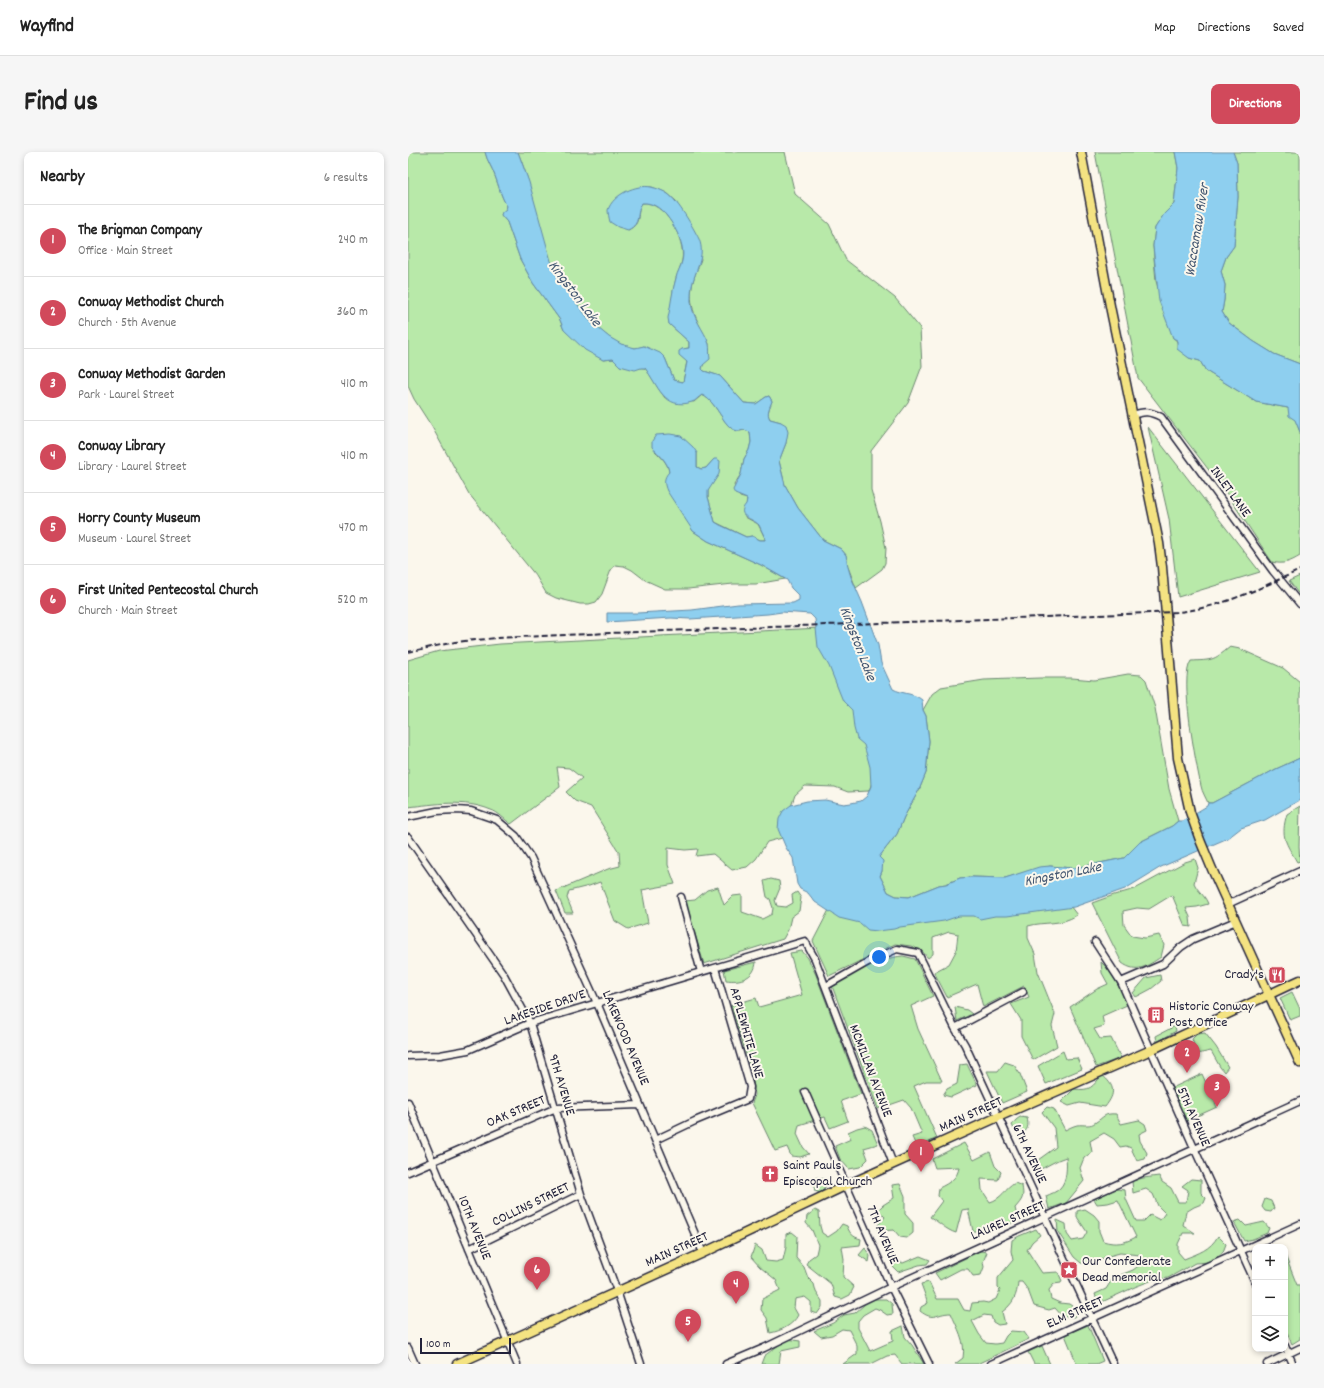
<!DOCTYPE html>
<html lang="en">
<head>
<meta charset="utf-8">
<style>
  :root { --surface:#fff; --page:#f6f6f6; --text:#222; --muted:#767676; --line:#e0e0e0; --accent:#d1495b }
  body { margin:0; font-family:Dekko,sans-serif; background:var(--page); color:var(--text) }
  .controls { position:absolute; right:12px; bottom:12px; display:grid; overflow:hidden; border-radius:8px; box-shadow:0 2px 6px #0003 }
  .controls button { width:36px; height:36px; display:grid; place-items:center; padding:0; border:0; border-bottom:1px solid var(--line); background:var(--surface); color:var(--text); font:20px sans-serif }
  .scale { position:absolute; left:12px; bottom:10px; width:91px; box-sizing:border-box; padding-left:4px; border:2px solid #22223b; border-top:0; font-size:11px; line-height:14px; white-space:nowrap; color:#22223b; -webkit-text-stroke:3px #fbf7ec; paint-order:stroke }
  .you { position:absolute; left:471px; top:805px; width:14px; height:14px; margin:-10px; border:3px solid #fff; border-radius:50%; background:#1a73e8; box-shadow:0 0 0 6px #1a73e833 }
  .badge { display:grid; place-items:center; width:26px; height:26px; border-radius:50%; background:var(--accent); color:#fff; font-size:13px; font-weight:700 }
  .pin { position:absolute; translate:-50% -33px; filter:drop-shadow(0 1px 2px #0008) }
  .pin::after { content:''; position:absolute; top:21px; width:14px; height:12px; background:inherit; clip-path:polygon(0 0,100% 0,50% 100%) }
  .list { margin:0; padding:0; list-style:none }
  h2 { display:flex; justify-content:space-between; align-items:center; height:52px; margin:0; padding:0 16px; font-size:17px }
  h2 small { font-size:13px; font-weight:400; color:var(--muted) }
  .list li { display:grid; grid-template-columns:26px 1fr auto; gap:12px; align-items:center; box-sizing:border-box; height:72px; padding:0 16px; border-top:1px solid var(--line) }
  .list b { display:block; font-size:15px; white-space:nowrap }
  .list p { margin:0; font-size:13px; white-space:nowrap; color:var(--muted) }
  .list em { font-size:13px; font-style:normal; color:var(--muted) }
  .icon { flex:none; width:22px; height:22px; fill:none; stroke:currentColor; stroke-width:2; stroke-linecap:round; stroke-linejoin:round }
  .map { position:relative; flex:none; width:892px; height:1212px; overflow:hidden; border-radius:8px }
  header { display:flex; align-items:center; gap:24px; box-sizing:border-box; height:56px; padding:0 20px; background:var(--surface); border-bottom:1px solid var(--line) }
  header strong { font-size:19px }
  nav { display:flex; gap:22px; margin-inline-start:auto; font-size:14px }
  .intro { display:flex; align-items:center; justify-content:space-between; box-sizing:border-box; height:96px; padding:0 24px }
  h1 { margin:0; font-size:28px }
  .button { padding:10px 18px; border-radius:8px; background:var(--accent); color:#fff; font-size:14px; font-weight:700 }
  main { display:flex; gap:24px; padding:0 24px }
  aside { flex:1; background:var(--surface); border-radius:8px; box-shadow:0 2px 6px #0003 }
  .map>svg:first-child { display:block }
  .green { fill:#b8e9a9; stroke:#6d8672 }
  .water { fill:#8ecfef; stroke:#638aa7 }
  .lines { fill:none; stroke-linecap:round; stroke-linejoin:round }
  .minor-casing { stroke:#22223b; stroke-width:9 }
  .major-casing { stroke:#22223b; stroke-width:11 }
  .minor { stroke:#fbf7ec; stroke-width:6 }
  .major { stroke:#f4e382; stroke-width:8 }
  .rail { stroke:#22223b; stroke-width:2; stroke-dasharray:6 3; stroke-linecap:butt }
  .labels { text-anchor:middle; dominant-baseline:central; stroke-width:4; stroke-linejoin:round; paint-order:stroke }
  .street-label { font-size:14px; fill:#22223b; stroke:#fbf7ec }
  .poi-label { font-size:14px; fill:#22223b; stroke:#fbf7ec; text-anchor:start }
  .water-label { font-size:15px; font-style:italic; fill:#425671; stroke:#fbf7ec }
</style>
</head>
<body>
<header>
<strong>Wayfind</strong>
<nav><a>Map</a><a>Directions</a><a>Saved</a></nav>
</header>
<div class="intro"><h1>Find us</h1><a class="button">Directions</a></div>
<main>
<aside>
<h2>Nearby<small>6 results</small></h2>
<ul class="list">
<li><span class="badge">1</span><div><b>The Brigman Company</b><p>Office · Main Street</p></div><em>240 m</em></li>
<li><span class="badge">2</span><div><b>Conway Methodist Church</b><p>Church · 5th Avenue</p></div><em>360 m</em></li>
<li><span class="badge">3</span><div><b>Conway Methodist Garden</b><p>Park · Laurel Street</p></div><em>410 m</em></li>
<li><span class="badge">4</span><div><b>Conway Library</b><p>Library · Laurel Street</p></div><em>410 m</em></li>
<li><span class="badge">5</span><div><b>Horry County Museum</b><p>Museum · Laurel Street</p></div><em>470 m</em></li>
<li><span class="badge">6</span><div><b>First United Pentecostal Church</b><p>Church · Main Street</p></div><em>520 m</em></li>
</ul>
</aside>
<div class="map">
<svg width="892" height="1212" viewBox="0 0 892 1212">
  <rect width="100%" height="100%" fill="#fbf7ec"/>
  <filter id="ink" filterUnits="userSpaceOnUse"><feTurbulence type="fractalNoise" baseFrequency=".025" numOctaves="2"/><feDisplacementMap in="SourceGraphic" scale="8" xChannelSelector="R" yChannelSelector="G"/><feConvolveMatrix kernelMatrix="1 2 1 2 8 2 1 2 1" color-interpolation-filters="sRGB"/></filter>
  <g filter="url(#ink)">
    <path class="green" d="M0,0H77C79,9 84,15 87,24C91,34 93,45 99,54L98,57L93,63L99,70L112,107L125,131L152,168L156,178L195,208L205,207L212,214L237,216C245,226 249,236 257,246L286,250L294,243C312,251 317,285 336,278L342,280L343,290L341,298L336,307L333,322L326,333L332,345L339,347L337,365L350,372L357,386V388H352L344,384L338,385L307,370L300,345V339L302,334L306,307L298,316L293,317L289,315V301L247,299C253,305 260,311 261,320L285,379L300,389L353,413L377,427L348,432H325L280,437H257L237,428L224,418L216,414L207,413L203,418L194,442L188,450L181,452H172L148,446L138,441L128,424L61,342L24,275L6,247L0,234Z
      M110,0H377L387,42L421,72L438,108L487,146L512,176L514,214L500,251L463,299V338L472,369L478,396L477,411L474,417L448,436L440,415L438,403L433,397L415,388L390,356L377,333L371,309L378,291L373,270L362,267C358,261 362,255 364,249L361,244L358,245L348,252L336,251L312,224L296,219L294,217L301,192C292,174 280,156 284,135C285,126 290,116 293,107L268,49L259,41L244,35H235L220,78C235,71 227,62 234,51C257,49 278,88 274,108C273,114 270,120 268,126C264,140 263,157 261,172L281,190V196L274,197L272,203L279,209L275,230L266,228L257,206L236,194C233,195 230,196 227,196C195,195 153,136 142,109C132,84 128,57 121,32C118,21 114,11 110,0Z
      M687,0H767L770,16L766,52L756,62L747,76L745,94L748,129L765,186L768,188L770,192L781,206L792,209L798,219L848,250L880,256L887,267L892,280V404C882,410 875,413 864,410L817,339L730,226Z
      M825,0H892V212L866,202L845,189L821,171L814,160L816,148L817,133L813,119L818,105L826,94L830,45L829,11Z
      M740,275L852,420L770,445L761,367Z
      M892,424V444L881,429Z
      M412,476L430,515L467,621L461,639L440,640L427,635L397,634L387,643L380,663L374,686L359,690L348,707L339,715L324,718L305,702L288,704L290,697L277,698L260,696V713L267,732L234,738L240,771L220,777L207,769L192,730L181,734L161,739L159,746L165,761H157L148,739L200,717L212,714L211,700L183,655L167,649L158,640L174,626L161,616L149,615L152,635L103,672C97,668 90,660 83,658C57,647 27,652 0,655V508L31,499L92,492Z
      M822,495L832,497L875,516L892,530V606L868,617L804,651H800C798,646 794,640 793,634C788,612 771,525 783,509C804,508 805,509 822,495Z
      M720,522L733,523L738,528L747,556L761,637L770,669L764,674L732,690L716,706L677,714L664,716L642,714L597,726L564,725L552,726L538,732L531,733L501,745L488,744L480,740L472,724L474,719L471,705L489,682L496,665L511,638L518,621L521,589L518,564L515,558L524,542L533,535L576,528L632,526H664L686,528Z
      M892,654L891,695L892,709L889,710C878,691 872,685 879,662Z
      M787,707L790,716L786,731C790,740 797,743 800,752L789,755L778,756L782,765L783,775L777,774L764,743L741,757L729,756L715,759L716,773L724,784L737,786L751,783L756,793L753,805C739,814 729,822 714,811L684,751L706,743L727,737L777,710Z
      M363,727L371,729L372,736L367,748L369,754L378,755L385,751L384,743L389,740L393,746L391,759L383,765L380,778L375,787L296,812L277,749L287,748L299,738L310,735L316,753L325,744L334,743V760L354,767L364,762L365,756L362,747L359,745L356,729Z
      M662,754L669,763C652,774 638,769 620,774V786L627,802L630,820L647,862L644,874L649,894L625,908L613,884V868L603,852L621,845L616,834L575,855L569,832L539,845L526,820L541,812L548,799L550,782L541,780L525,786V802L520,806L514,799L503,794L487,792L421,824L405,789L422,756Z
      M394,799L400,806L408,823L453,942L433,949L440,969L422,976L417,965L391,973L389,982L395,995L401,1002L392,1005L383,1004L379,995L367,999L344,951L347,943L344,922L323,853L348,846L351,855L394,843L382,801Z
      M495,804L507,807L525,844L503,854L510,877L534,929H518L506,934L529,986L509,996L504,985L514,982L503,956L496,948L470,957L424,834C446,822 469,806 495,804Z
      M348,810C347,826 332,830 318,828L316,818Z
      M693,810C706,822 712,837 719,853L694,864L696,874L686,877L692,887L703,886L713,906L688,915L662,855L689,837L700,832L694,821Z
      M752,823L753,829L743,837L728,845L725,841L738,826Z
      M884,840L892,857V864L882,868L872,846Z
      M547,855L559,858L564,862L549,869Z
      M767,874L768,879L749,890L748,884Z
      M797,881L808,895L820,915L816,920L812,915L803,899L789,902L784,887L789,882Z
      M655,899L658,907L669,906L674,917L638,932L630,914Z
      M597,910L606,913L612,922L619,940L594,951L579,919H590Z
      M559,912L569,933L543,945L535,943L539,937L549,932L552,913Z
      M794,922L809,955L778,969L764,936Z
      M694,923C707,934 708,941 697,955L672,951L661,954L653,950L666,937C683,939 684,935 694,923Z
      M639,955L646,957L657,978C661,976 665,974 669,973C676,972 682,975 688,970C696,965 696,961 708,962L713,972L731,968L737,972L739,978L731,982L732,989L739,1001L737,1007L729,1009L723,996L718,994L712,995L706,987L696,981L682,989L684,1000L676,1006L672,1016L676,1029L658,1051L641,1057L638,1044C642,1042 649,1040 652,1036C659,1029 659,1014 658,1005C647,1008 639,1015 628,1019L621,1011V1004L630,1008L648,995L646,976L634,960Z
      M612,965L619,966C621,974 620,978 613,983L607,979L604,973L608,968Z
      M457,974L464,978L470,992L456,996L460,1007L452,1015L441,1017L432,1007L427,994L443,987L440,980L449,976Z
      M556,991L566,1008L582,1000L587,1014L593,1020L590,1028L573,1027L574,1038L582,1050C593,1047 597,1037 607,1031L614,1034C616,1045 615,1047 607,1056L609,1064L603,1072C589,1073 581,1080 565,1079L560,1057L554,1058L548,1081C538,1078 531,1070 522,1065L534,1049L530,1044L531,1036C541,1031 550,1026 551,1015L527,1016L524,1007Z
      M751,1024L754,1030L763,1036L770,1050H778L780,1038L774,1034L783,1027L793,1028V1041L798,1046L796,1051L786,1055L778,1060L775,1073L787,1081H775L770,1092V1100L776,1107C791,1101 802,1098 810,1084L818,1092L815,1100L802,1110L787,1111L760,1126L745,1128L729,1134L696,1149L689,1148L687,1142L698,1137L705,1126L725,1118L733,1112L732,1103L712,1101L697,1105L685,1112L673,1111L666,1105L650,1080L649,1068L658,1072L659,1082L664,1089L675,1087L679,1080L669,1065V1059L677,1057L686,1063L691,1069V1079L695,1089C708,1093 717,1091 728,1085L710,1048L700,1051L689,1052L686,1047L708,1037L717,1038L718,1047L728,1069H736L742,1063L752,1068L757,1061L750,1054L745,1042L738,1037L725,1041L724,1029L735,1026Z
      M409,1025L416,1027L417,1036L412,1041L407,1039L405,1030Z
      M492,1032L497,1044V1062L505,1071V1081L499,1086L492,1085L486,1078L470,1079V1073L477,1065L470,1058L475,1053L486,1046L484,1033Z
      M857,1047L863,1049L866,1056L863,1060L857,1059L854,1055Z
      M407,1058L411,1060L412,1074L414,1081L420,1085L429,1079L434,1072L439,1074C442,1082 445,1085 453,1087L452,1093L434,1095L436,1107L435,1125L446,1135L442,1143L434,1147L427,1145L423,1132L398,1112L401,1107L408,1102L410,1093L404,1078L398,1071L399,1064Z
      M832,1068L838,1074L856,1070L861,1076L859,1081L845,1087L836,1089L826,1070Z
      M628,1077L632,1083L624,1090L619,1098L634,1121L650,1120L654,1129L653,1131L646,1132L641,1138L643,1147L652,1151L661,1152L670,1158L666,1165H655L647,1156L641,1158L626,1154L620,1138L614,1130H610C609,1144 605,1152 594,1160L597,1172L590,1173L585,1170L583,1164L576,1163L564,1169L571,1182L578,1191L587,1192L594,1191L598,1184L603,1179L616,1180L621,1187L569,1212H547L555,1206C558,1189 549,1176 543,1161C528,1161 526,1170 512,1159L513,1155L520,1151L513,1132L521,1130L529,1147H550L556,1158L562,1159L564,1151L575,1150L580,1151L588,1147L592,1138L590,1136V1126L605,1108L603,1099L604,1088L611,1084Z
      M384,1080L389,1084L388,1106L396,1115L400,1126L406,1132L408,1140L414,1149V1155L409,1162L403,1160V1150L397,1145L387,1147L386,1156L390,1163C385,1173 373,1179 362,1181L359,1166L353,1158L354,1147L372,1138L368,1128L352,1115L343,1105L347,1093L354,1098L358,1109L368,1110L375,1108L378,1095V1082Z
      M457,1096L462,1104L461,1110L451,1103Z
      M572,1099L579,1100L575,1110L576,1115L573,1123L565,1124L560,1117H553L532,1128L527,1121Z
      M877,1103L889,1133H892V1187L884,1192L877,1177Z
      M512,1104L522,1108L519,1112L511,1113L490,1120L485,1115L488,1109L495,1111Z
      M467,1147H478L484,1152L485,1162L479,1163L472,1158L467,1156L455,1163L450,1169V1176L462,1199L485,1189L484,1179L495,1174L497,1185L504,1193L516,1212H494L487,1203L479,1204L463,1212H435L449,1202V1194L441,1178L434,1177L424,1183L413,1185L406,1179L425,1171L436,1163L447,1161L457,1152Z
      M680,1173L695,1209L688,1212H669L657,1183Z
      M379,1187L392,1189V1195L373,1199L371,1212H353L356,1204Z
      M634,1194L642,1212H626L620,1200Z"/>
    <path class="water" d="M77,0H110L121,30L143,109L163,144L184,171L201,185L213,192L227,196L236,194L252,201L257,206L266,228L275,230L279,210L271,203V199L274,197L281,196V190L261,172L260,166C263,153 264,139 268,126C269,120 273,115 274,109C278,94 267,74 258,63C252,56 244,50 234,51C227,62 234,71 220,78L210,75L202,70C201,66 200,61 200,58C205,42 229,32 243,35C248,36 256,39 260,42C270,49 285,75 291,87C298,104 287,118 284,134C283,139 283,145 283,149C284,166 296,177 301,192C302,196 301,202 302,207L295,213L294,217L296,219L312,224L336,251L348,252L358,245L361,244L364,249C362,255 358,261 362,267L373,270L378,273L380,280L378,291L371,309L377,333L390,356L415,388L433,397L438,403L440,415L443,425L454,450L470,493L473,511L485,537C494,542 506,541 514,548L515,558L518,564L521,589L518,621L511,638L496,665L489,682L471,705L475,709L474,719L472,724L480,740L488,744L501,745L531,733L538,732L552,726L564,725L597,726L631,715L642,714L664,716L677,714L716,706L732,690L764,674L770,669H774L799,654L800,651H804L868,617L892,606V648L857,668L833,676L820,686L753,715L717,737L666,755L599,764H587L572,767L566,764H551L536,769L492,775L486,777L470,779L460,778L452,771L431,766L407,750L400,741L392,737L389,732L385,706L378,696L370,677L371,667L375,659L383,653L399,649L417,648L436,652L443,651L453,649L459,644L463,634L462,615L456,593L449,587L446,576L444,558L435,549L421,514L410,495L407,467L402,462L374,460L360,462L282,467L263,466L199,470V461H229L284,458L330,452L385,451L391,448V444L383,436L379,428L353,413L300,389L285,379L259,339C256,332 255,326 261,320C260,309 250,302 244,295V289L248,283L262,282L273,284L285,295L289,301V315L293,317L298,316L306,307H309L312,309L311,322L300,339V345L307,370L312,373L338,385L344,384L352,388H357V386C355,382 353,377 351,373C345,366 327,365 338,352L339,347L327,342L325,338L333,322L336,307L341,298L343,290L342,280L336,278C317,285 312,251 294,243C290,245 288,249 284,250C256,259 250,233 237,216H233L227,218L212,214L205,207L195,208L177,198L156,178L152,168L125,131L112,107L99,70L93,63L94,60L98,57L99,54C93,45 91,34 87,24C84,15 79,9 77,0Z
      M767,0H825L829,11L830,45L826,94L818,105L813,119L817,133L816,148L814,160L821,171L845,189L866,202L892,212V280L887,268L881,264L880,256L848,250L798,219L792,209L781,206L769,197V188L765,186L751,149L745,94L747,76L756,62L766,52L770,16Z"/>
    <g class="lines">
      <defs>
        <path id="minor" d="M724,263C737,259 741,259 753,265L865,419L892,452
          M0,665L29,659L48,658L63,659L89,668L108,684L123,706L189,851L295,1101
          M0,685L96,823L122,871L173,1042L209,1139L233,1212
          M273,745L293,820
          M820,752L892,719
          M687,790L713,830L787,998L847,1130
          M713,830L755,812L773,795L785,787L828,769
          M418,834L460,810L489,797L510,801L547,876L557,893L705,1212
          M547,876L615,840
          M0,904L32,903L60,898L122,871L397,789L407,807L485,1012
          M397,940L483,1135L521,1212
          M0,950L109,1212
          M247,988L287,969L340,947L342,935L307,816
          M0,1020L148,956L232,953
          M61,1097L173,1042
          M877,1194L885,1212
          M0,1196L7,1212
          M318,1212L356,1196L483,1135L892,949
          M583,1212L892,1072
          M859,1212L892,1196"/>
        <path id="major" d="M673,0L703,159L751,391L754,415L770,606L782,660L792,688L804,717L892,911
          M49,1212L295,1101L439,1033L590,965L743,898L892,828"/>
      </defs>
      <use href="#minor" class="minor-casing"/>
      <use href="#major" class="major-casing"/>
      <use href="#minor" class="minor"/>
      <use href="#major" class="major"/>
      <path class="rail" d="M0,500L47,490L89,486L202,481L769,460C813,456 852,436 892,418"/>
    </g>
  </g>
  <defs>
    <symbol id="restaurant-square" viewBox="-11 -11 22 22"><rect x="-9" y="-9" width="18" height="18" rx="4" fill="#d1495b" stroke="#fbf7ec"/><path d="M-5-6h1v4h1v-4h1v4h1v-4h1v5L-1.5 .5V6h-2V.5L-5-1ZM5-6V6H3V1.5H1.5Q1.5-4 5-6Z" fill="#fff"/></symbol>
    <symbol id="building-square" viewBox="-11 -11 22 22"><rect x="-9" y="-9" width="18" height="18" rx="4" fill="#d1495b" stroke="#fbf7ec"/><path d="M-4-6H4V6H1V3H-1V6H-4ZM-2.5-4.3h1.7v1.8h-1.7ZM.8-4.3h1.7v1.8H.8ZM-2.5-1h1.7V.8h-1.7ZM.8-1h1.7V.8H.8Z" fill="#fff"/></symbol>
    <symbol id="church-square" viewBox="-11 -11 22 22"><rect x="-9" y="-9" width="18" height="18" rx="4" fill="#d1495b" stroke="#fbf7ec"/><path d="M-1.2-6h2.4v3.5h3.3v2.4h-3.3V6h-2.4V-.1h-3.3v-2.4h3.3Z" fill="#fff"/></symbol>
    <symbol id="sight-square" viewBox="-11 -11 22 22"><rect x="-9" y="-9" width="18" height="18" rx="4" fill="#d1495b" stroke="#fbf7ec"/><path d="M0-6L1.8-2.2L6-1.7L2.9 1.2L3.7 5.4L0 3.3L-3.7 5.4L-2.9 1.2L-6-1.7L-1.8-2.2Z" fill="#fff"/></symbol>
  </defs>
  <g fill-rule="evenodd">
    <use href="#restaurant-square" x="859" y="813" width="20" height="20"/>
    <use href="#building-square" x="738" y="853" width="20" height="20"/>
    <use href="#church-square" x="352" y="1012" width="20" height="20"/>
    <use href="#sight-square" x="651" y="1108" width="20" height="20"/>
  </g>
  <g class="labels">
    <g class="street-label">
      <text transform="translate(822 340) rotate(54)">INLET LANE</text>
      <text transform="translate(137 856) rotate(-19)">LAKESIDE DRIVE</text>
      <text transform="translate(338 881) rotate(74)">APPLEWHITE LANE</text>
      <text transform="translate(217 886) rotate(67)">LAKEWOOD AVENUE</text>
      <text transform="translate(462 919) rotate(69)">MCMILLAN AVENUE</text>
      <text transform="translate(153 933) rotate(73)">9TH AVENUE</text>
      <text transform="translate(108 960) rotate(-23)">OAK STREET</text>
      <text transform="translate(563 963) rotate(-24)">MAIN STREET</text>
      <text transform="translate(785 965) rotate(66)">5TH AVENUE</text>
      <text transform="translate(621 1002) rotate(65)">6TH AVENUE</text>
      <text transform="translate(123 1053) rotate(-26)">COLLINS STREET</text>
      <text transform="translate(600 1069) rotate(-24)">LAUREL STREET</text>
      <text transform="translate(66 1076) rotate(68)">10TH AVENUE</text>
      <text transform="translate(474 1083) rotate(67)">7TH AVENUE</text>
      <text transform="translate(269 1098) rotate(-24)">MAIN STREET</text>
      <text transform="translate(667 1161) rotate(-24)">ELM STREET</text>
    </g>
    <g class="poi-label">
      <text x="856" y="823" text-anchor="end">Crady's</text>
      <text x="761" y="855">Historic Conway<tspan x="761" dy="16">Post Office</tspan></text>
      <text x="375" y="1014">Saint Pauls<tspan x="375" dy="16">Episcopal Church</tspan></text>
      <text x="674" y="1110">Our Confederate<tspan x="674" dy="16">Dead memorial</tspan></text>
    </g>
    <g class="water-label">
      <text transform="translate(790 78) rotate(-81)">Waccamaw River</text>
      <text transform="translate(166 142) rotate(53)">Kingston Lake</text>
      <text transform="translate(449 492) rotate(69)">Kingston Lake</text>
      <text transform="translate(655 723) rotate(-11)">Kingston Lake</text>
    </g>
  </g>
</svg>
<div class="controls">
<button>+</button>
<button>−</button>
<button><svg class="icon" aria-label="layers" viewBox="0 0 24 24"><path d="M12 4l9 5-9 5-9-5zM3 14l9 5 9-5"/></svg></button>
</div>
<div class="scale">100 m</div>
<div class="you"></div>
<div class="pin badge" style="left:513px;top:1020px">1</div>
<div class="pin badge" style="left:779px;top:921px">2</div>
<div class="pin badge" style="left:809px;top:955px">3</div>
<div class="pin badge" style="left:328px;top:1152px">4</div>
<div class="pin badge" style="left:280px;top:1190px">5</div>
<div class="pin badge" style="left:129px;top:1138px">6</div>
</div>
</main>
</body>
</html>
